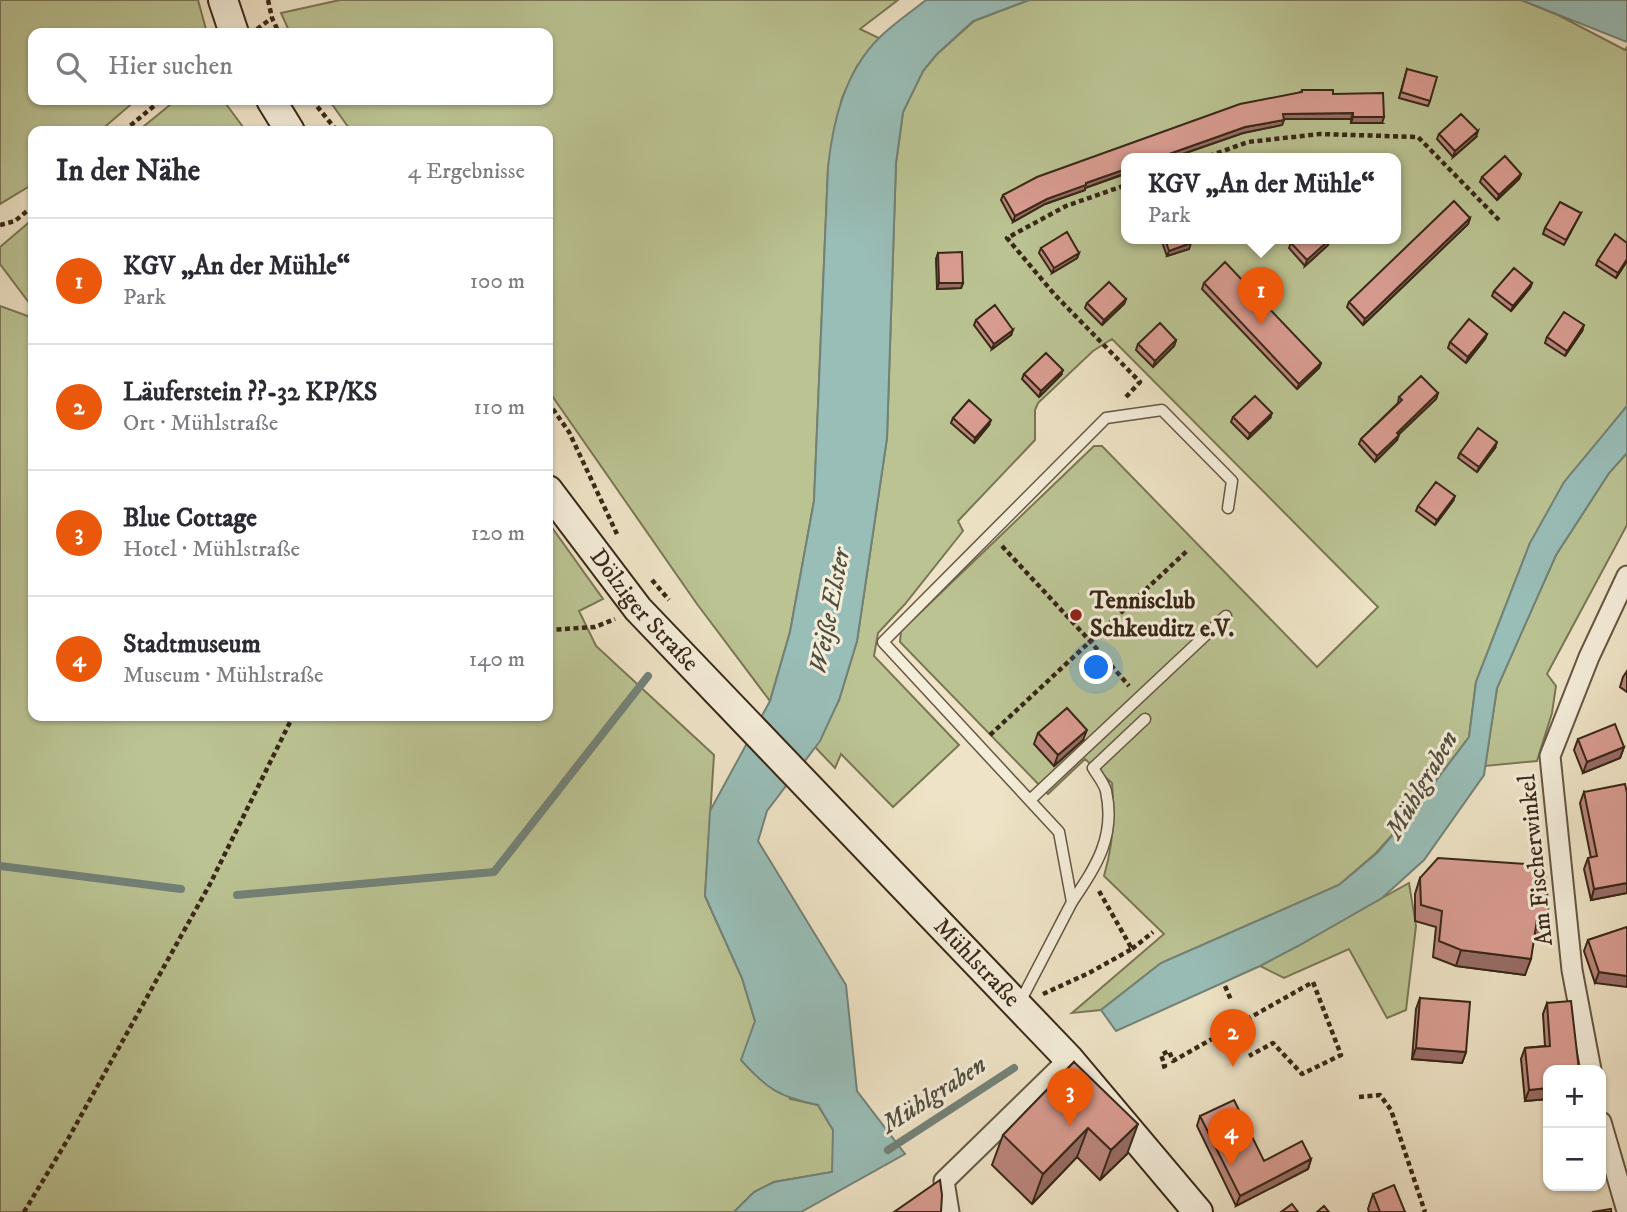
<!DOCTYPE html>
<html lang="de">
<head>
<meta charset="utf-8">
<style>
  :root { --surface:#fff; --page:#f2f2f3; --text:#2b2b33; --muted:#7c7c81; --line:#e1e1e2; --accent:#ea580c }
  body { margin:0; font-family:"IM FELL DW Pica",serif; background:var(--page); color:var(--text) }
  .controls { position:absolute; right:21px; bottom:21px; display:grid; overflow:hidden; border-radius:14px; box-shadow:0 2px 5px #0004 }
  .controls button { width:63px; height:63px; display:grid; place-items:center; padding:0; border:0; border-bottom:2px solid var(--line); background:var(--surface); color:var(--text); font:35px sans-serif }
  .you { position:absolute; left:1097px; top:668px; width:24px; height:24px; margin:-18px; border:5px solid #fff; border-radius:50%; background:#1a73e8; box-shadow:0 0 0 10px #1a73e833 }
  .badge { display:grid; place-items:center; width:46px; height:46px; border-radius:50%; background:var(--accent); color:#fff; font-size:23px; font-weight:700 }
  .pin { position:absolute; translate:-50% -58px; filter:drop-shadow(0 2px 4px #0008) }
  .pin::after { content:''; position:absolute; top:37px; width:24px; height:21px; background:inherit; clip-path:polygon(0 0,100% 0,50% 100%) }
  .popup { position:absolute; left:1121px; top:153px; width:280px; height:91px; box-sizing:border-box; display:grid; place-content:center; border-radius:14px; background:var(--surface); filter:drop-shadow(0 2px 5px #0005); font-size:23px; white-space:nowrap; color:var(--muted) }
  .popup b { font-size:26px; color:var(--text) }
  .popup::after { content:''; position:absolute; left:50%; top:100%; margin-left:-14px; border:14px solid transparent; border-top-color:var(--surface) }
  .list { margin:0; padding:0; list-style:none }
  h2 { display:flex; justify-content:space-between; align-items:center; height:91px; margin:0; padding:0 28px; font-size:30px }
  h2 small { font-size:23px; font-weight:400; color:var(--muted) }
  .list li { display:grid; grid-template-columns:46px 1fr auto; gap:21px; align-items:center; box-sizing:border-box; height:126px; padding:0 28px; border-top:2px solid var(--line) }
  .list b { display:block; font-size:26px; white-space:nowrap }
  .list p { margin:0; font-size:23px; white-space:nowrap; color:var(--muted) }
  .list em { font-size:23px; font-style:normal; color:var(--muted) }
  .icon { flex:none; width:38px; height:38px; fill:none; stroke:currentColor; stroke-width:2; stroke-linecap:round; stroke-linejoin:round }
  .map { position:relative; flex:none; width:1627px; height:1212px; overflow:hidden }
  .search { position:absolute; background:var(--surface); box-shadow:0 2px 5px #0004; left:28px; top:28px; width:525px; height:77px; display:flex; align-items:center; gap:18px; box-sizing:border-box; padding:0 24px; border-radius:14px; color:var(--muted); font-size:26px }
  .panel { position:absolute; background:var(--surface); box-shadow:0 2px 5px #0004; left:28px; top:126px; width:525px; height:595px; border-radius:14px }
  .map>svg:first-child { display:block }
  .green { fill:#bbc393; stroke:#7a7655; stroke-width:2; fill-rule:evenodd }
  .water { fill:#99beb8; stroke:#738278; stroke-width:2 }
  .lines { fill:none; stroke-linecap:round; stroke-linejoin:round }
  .stream { stroke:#738278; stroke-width:8 }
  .lane-casing { stroke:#665743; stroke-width:13 }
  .street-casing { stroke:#665743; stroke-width:23 }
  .secondary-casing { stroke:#392817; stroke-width:32 }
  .path { stroke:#392817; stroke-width:4.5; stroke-dasharray:5 3.5; stroke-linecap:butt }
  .lane { stroke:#f4edda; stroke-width:10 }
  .street { stroke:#f4edda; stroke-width:19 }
  .secondary { stroke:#f4edda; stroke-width:28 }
  .wall { fill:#bb867d; stroke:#392817; stroke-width:2 }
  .shaded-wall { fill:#986d66; stroke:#392817; stroke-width:2 }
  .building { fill:#d99c91; stroke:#392817; stroke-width:2 }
  .poi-dot { fill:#8f2418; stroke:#f4edda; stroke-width:2.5 }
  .labels { text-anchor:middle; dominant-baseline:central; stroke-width:6; stroke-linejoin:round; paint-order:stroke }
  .poi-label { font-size:24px; font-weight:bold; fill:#392817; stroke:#f4edda; text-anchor:start }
  .street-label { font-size:24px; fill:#392817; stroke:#f4edda }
  .water-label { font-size:26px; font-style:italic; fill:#514e3f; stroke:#f4edda }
</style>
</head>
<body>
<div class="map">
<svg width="1627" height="1212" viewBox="0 0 1627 1212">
  <rect width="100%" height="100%" fill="#eee3c6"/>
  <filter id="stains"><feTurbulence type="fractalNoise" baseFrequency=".00286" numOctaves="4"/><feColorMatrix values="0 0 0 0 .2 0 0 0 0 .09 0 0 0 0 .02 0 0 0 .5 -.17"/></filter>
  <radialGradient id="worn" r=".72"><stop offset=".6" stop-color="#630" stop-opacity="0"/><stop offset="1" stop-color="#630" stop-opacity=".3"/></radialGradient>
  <path class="green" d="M0,0H198L207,33H33V100H136L100,131H33V184L0,204Z
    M340,0H898L860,29L879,38L857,66L842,98L828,167L814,501L790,632L770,701L697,604L548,390V131H351L329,100H548V33H290L281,13Z
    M1029,0H1521L1558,15L1625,50L1627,47V406L1605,433L1530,543L1476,682L1469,737L1410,815L1376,853L1339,885L1161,963L1101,1010L1072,1013L1164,934L1104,876C1113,846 1115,815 1112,783L1085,759L1048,794L900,642L901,631L1094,446H1102L1317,667L1378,607L1112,339L1093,351L1038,403L1035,410V440L958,521L963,531L905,604L878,633L874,656L959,745L893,807L841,754L835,768L815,747L839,700L857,641L887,438L896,163L903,112L923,71L936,55L974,21ZM1126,159H1396V239H1126Z
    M176,100H223L246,131H138Z
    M33,219V308L0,264V247Z
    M0,306L33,318V716H548V522L603,599L579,611L596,646L714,755L705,896L742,978L755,1021L790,1099L818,1105L833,1130V1172L774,1182L754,1192L734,1212H0Z
    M1627,453V525L1547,674L1556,686L1552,713L1537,761L1485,766L1497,688L1556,555L1609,473Z
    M1409,883L1416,926L1406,1010L1387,1018L1349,949L1284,978L1260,966Z"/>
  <path class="water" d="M926,0H1029L973,21L936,55L923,71L903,112L896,163L887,438L857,641L839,700L820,741L767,811L758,841L846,985L857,1091L905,1154L801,1212H734L754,1192L774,1182L832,1172L833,1130L818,1105C779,1097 767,1089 741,1060L755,1021L742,978L705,896L710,811L770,701L790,632L814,501L828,167C833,120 845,72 879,38C893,24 911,12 926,0Z
    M1521,0H1627V42Z
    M1627,406V453L1609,473L1556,555L1497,688L1484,775L1424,860L1382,898L1298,946L1260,966L1116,1031L1101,1010L1161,963L1339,885L1377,853L1410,815L1469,737L1476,682L1530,543L1564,482Z"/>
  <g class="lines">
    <path class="stream" d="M0,866L181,889
      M237,895L494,872L648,676
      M888,1150L1014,1068"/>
    <defs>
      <path id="lane" d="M1030,800L1226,616
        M1072,902C1096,866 1116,837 1106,791C1104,783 1097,775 1093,768L1145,719
        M1019,1004L1072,902L1059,832L883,642L1106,418L1162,410L1232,481L1228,508"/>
      <path id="street" d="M1591,1070L1572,970L1550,756L1589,657L1627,576
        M1601,1122L1627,1211
        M949,1212L944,1181L1069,1059"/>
      <g id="secondary">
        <path d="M223,0L234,33"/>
        <path d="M271,100L290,131"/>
        <path id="s1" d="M548,490L638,609L1069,1059L1198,1212"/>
      </g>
    </defs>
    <use href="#lane" class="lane-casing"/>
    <use href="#street" class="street-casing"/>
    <use href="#secondary" class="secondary-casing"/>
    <path class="path" d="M268,0L272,18L279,33
      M257,29L272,18
      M312,100L337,131
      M124,131L161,100
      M1201,159L1248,142L1320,134L1418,137L1499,220
      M0,225L15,221L33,206
      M1126,397L1140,382L1055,295L1007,238L1066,206L1126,185
      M548,402L569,432L617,534
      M1002,546L1090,641L1129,686
      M652,580L669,600
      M548,630L595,627L615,619
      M990,735L1188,550
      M1132,949L1153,932
      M1225,986L1231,1000
      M1043,994L1089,973L1132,949L1099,891
      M1162,1067L1165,1066L1161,1055L1169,1051L1173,1061L1313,982L1341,1055L1302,1074L1273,1043L1249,1056
      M1359,1097L1380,1095L1391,1110L1425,1212
      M24,1212L68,1139L210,884L293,716"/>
    <use href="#lane" class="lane"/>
    <use href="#street" class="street"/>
    <use href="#secondary" class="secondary"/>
  </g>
  <path class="wall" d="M1407,69L1430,101L1428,106L1399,98Z
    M1302,90L1333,94L1382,123H1351V119H1284L1282,125L1243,133L1085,188V190L1045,204L1013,222L1001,200L1003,195L1301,92Z
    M1439,134L1476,137L1453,157L1437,139Z
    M1521,174L1519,179L1497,200L1480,182L1482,177Z
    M1581,213L1564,245L1543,234L1545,228Z
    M1470,218L1468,224L1363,325L1347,307L1349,302Z
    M1161,239H1190L1189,249L1167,256Z
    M1329,240L1328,245L1305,266L1289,248L1291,243Z
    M1041,248L1079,253L1077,258L1052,273L1039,253Z
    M938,253L963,283L961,288L937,289L936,259Z
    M1598,260L1627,261L1616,278L1596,265Z
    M1204,283L1321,363L1319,368L1297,389L1202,289Z
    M1532,283L1530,288L1511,311L1492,296L1494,291Z
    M1126,299L1124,304L1102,325L1085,308L1087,303Z
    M976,320L1011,335L992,349L974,325Z
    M1582,331L1565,356L1545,343L1547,337Z
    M1487,334L1485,339L1466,363L1448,348L1450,342Z
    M1176,340L1174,346L1153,367L1136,350L1138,344Z
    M1024,374L1061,375L1039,397L1022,379Z
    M1438,393L1436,399L1399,434L1397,440L1375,462L1359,444L1361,439L1398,403L1399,397Z
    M1233,417L1270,418L1248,439L1231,422Z
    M953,418L989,425L974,443L951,423Z
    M1495,448L1477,472L1458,458L1460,453Z
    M1453,501L1435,525L1416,511L1418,506Z
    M1627,671V692L1620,687L1623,677Z
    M1038,733L1083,740L1054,766L1034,744Z
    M1578,739L1624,747L1620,758L1583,773L1574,750Z
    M1584,792L1627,893L1591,900L1584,869L1588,858H1591L1580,803Z
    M1420,878L1543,935L1534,936L1525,975L1456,966L1433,957L1436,927L1415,921V894Z
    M1627,927L1595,983L1584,951L1588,940Z
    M1420,998L1466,1052L1462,1063L1412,1059L1416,1009Z
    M1547,1003L1579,1070H1548V1099L1525,1101L1521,1059L1525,1048L1545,1046L1543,1014Z
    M1074,1062L1127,1154L1100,1180L1077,1157L1032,1204L992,1165L1003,1135Z
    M1200,1116L1264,1161L1311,1159L1308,1169L1236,1206L1197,1126Z
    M1373,1194L1405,1212H1369L1368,1209Z"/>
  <path class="shaded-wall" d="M1353,113L1351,119H1281L1283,114Z
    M1353,117H1384L1382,123H1351Z
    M1284,120L1282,125L1243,133L1168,159H1155L1245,127Z
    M1478,131L1476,137L1453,157L1455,151Z
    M1126,169V173L1085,188V190L1045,204L1013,222L1015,216L1047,199L1086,183Z
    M1521,174L1519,179L1497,200L1499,195Z
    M1470,218L1468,224L1363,325L1365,319Z
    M1329,240L1328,245L1305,266L1307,260Z
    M1191,243L1189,249L1167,256L1169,251Z
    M1079,253L1077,258L1052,273L1054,268Z
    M1627,259V261L1616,278L1618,273Z
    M939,283H963L961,288L937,289Z
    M1532,283L1530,288L1511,311L1513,306Z
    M1126,299L1124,304L1102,325L1104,320Z
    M1584,325L1582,331L1565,356L1567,351Z
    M1013,330L1011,335L992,349L994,344Z
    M1487,334L1485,339L1466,363L1468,357Z
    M1176,340L1174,346L1153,367L1155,361Z
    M1321,363L1319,368L1297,389L1299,384Z
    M1063,370L1061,375L1039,397L1041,391Z
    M1438,393L1436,399L1395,438L1397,433Z
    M1272,413L1270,418L1248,439L1250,434Z
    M991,420L989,425L974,443L975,438Z
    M1399,435L1397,440L1375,462L1377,456Z
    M1497,442L1495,448L1477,472L1479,467Z
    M1455,496L1453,501L1435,525L1437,520Z
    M1087,730L1083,740L1054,766L1058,755Z
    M1624,747L1620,758L1583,773L1587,762Z
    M1627,883V893L1591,900L1594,889Z
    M1549,919L1543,935L1531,936L1537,920Z
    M1461,950L1531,959L1525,975L1456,966Z
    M1599,972L1627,976V987L1595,983Z
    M1416,1048L1466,1052L1462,1063L1412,1059Z
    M1548,1088V1099L1525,1101L1529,1090Z
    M1138,1124L1127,1154L1100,1180L1111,1150Z
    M1088,1128L1077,1157L1032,1204L1043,1174Z
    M1311,1159L1308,1169L1236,1206L1240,1196Z"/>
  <path class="building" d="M1407,69L1437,77L1430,101L1401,92Z
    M1302,90H1333V94L1383,93L1384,117H1353V113L1283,114L1284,120L1245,127L1155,159H1126V169L1086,183V185L1047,199L1015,216L1003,195L1037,177L1240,104L1302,92Z
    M1461,114L1478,131L1455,151L1439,134Z
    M1505,156L1521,174L1499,195L1482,177Z
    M1454,201L1470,218L1365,319L1349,302Z
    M1560,202L1581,213L1566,240L1545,228Z
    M1067,232L1079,253L1054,268L1041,248Z
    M1615,234L1627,243V259L1618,273L1598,260Z
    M1165,239H1190L1191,243L1169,251Z
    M1295,239H1329V240L1307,260L1291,243Z
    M962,252L963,283H939L938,253Z
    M1225,262L1321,363L1299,384L1204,283Z
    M1514,268L1532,283L1513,306L1494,291Z
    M1109,282L1126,299L1104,320L1087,303Z
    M995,305L1013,330L994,344L976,320Z
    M1564,312L1584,325L1567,351L1547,337Z
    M1469,319L1487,334L1468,357L1450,342Z
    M1160,323L1176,340L1155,361L1138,344Z
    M1046,353L1063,370L1041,391L1024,374Z
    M1421,376L1438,393L1397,433L1399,435L1377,456L1361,439L1402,400L1399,397Z
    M1255,396L1272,413L1250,434L1233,417Z
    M969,400L991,420L975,438L953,418Z
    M1478,428L1497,442L1479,467L1460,453Z
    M1436,482L1455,496L1437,520L1418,506Z
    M1067,708L1087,730L1058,755L1038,733Z
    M1615,724L1624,747L1587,762L1578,739Z
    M1625,784L1627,793V883L1594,889L1588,858L1597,856L1584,792Z
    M1438,858L1526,864L1546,876L1549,919L1537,920L1531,959L1461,950L1439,941L1442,911L1421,905L1420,878Z
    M1627,927V976L1599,972L1588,940Z
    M1420,998L1470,1002L1466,1052L1416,1048Z
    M1571,1001L1579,1070H1548V1088L1529,1090L1525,1048L1550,1046L1547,1003Z
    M1074,1062L1138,1124L1111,1150L1088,1128L1043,1174L1003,1135Z
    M1234,1100L1264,1161L1302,1141L1311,1159L1240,1196L1200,1116Z
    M940,1180L942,1195L941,1212H894Z
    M1394,1185L1405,1212H1380L1373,1194Z
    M1292,1204L1298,1212H1281Z
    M1324,1206L1329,1212H1317Z
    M1611,1209V1212H1592Z"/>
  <circle class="poi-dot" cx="1076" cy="615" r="7"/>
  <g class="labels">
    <g class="poi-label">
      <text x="1090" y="601">Tennisclub<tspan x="1090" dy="28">Schkeuditz e.V.</tspan></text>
    </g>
    <g class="street-label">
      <text stroke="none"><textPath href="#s1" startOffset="154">Dölziger Straße</textPath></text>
      <text transform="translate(1536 860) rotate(-96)">Am Fischerwinkel</text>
      <text stroke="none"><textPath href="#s1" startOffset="639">Mühlstraße</textPath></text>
    </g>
    <g class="water-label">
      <text transform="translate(830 611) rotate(-79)">Weiße Elster</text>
      <text transform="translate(1422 785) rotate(-60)">Mühlgraben</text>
      <text transform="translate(934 1095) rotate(-33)">Mühlgraben</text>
    </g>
  </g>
  <rect width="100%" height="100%" filter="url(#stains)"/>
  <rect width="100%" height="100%" fill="url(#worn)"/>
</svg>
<div class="controls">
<button>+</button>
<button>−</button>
</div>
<div class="you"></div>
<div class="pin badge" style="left:1261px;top:325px">1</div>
<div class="popup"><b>KGV „An der Mühle“</b>Park</div>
<div class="pin badge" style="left:1233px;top:1067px">2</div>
<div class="pin badge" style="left:1070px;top:1126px">3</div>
<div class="pin badge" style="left:1231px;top:1166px">4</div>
<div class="search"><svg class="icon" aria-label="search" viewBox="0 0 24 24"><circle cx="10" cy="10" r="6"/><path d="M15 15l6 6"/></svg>Hier suchen</div>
<section class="panel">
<h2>In der Nähe<small>4 Ergebnisse</small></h2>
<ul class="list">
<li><span class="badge">1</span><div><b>KGV „An der Mühle“</b><p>Park</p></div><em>100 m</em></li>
<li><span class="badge">2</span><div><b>Läuferstein ??-32 KP/KS</b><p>Ort · Mühlstraße</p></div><em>110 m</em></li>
<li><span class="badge">3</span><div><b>Blue Cottage</b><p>Hotel · Mühlstraße</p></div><em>120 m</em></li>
<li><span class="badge">4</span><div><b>Stadtmuseum</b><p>Museum · Mühlstraße</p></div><em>140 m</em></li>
</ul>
</section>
</div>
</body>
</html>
